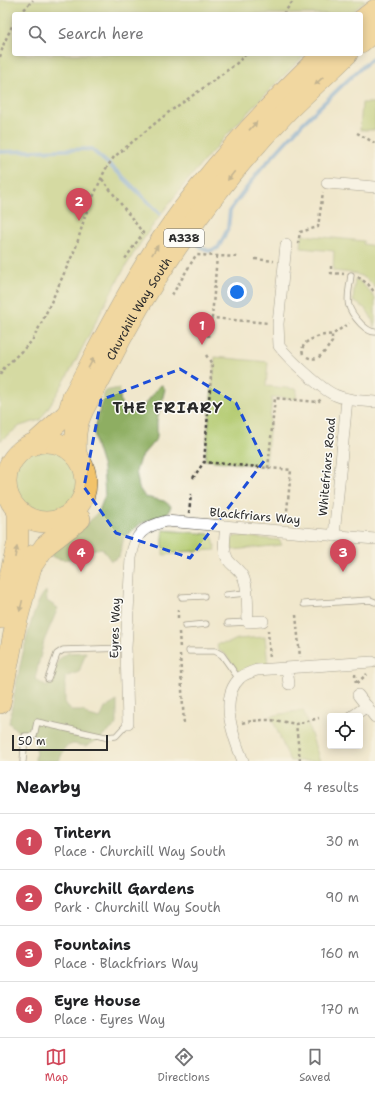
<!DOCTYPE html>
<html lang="en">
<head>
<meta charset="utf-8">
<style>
  :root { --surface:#fff; --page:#f6f6f6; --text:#202124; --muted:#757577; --line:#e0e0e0; --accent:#d1495b }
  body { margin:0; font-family:"Shantell Sans",sans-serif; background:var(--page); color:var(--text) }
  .controls { position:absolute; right:12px; bottom:12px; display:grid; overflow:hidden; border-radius:4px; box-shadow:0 2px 10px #0003 }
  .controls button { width:36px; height:36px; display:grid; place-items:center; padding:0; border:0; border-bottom:1px solid var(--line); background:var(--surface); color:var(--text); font:20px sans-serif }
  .scale { position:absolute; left:12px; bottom:10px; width:96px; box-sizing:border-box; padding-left:4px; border:2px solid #2b2b2b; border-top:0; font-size:11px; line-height:14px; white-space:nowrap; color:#2b2b2b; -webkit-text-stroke:3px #fdfcf7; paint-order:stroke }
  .you { position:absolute; left:237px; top:292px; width:14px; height:14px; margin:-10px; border:3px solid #fff; border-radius:50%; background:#1a73e8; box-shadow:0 0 0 6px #1a73e833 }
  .badge { display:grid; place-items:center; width:26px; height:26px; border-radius:50%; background:var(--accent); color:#fff; font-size:13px; font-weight:700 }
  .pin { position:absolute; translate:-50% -33px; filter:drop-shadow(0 1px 2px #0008) }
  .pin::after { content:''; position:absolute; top:21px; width:14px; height:12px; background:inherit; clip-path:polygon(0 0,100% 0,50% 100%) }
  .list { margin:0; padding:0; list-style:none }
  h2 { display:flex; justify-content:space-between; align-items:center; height:52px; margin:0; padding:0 16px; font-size:17px }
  h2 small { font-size:13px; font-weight:400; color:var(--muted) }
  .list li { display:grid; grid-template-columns:26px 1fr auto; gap:12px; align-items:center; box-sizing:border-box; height:56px; padding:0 16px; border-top:1px solid var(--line) }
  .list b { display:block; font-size:15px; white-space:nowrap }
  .list p { margin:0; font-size:13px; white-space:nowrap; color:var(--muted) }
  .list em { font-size:13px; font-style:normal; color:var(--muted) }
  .icon { flex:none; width:22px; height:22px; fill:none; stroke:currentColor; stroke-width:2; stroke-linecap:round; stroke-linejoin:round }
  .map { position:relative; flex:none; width:375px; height:761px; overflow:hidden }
  .search { position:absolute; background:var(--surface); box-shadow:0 2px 10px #0003; left:12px; right:12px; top:12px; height:44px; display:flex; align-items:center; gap:10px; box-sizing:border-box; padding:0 14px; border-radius:4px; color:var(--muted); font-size:15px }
  .sheet { height:276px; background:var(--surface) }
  nav { display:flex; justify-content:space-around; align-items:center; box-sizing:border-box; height:56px; border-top:1px solid var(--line); background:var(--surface); font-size:11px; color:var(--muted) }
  nav a { display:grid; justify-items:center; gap:2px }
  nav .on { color:var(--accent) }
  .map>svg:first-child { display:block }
  .green { fill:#b3ca6f; stroke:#6f7a4d }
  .forest { fill:#8eae62; stroke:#5c6c46 }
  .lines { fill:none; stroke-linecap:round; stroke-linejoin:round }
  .stream { stroke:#6a9fd7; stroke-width:4 }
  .lane-casing { stroke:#494743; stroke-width:7 }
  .street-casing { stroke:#494743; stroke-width:12 }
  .highway-casing { stroke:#494743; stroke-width:22 }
  .path { stroke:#494743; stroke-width:2.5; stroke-dasharray:3 3; stroke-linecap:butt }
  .lane { stroke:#fff; stroke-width:5.5 }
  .street { stroke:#fff; stroke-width:11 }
  .highway { stroke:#f2c36a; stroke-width:21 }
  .oneway { fill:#8e774a }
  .marked { fill:none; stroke:#1d4ed8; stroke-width:3; stroke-dasharray:8 5; stroke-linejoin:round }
  .labels { text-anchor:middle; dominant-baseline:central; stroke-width:3; stroke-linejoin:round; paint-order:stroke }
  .shield { fill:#fdfcf7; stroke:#6a6a68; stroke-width:1 }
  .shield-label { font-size:11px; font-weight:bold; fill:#2b2b2b }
  .street-label { font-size:12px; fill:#2b2b2b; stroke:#fdfcf7 }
  .district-label { font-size:16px; font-weight:bold; letter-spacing:1px; fill:#2b2b2b; stroke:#fdfcf7 }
</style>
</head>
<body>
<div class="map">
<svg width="375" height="761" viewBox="0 0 375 761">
  <rect width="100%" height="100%" fill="#fdfcf7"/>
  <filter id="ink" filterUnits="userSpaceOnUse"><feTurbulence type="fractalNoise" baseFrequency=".025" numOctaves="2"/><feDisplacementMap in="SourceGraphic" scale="8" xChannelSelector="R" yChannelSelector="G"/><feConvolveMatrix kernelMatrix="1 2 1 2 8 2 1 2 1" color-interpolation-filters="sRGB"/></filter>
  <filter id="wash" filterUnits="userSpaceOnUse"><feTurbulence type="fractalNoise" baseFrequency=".012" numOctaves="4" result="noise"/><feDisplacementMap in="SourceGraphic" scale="16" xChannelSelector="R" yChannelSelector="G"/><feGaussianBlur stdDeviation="0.9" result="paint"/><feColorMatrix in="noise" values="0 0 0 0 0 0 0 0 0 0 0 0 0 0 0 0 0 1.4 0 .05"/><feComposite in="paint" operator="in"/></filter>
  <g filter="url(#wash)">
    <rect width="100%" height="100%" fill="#f0e7cc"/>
    <path class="green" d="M0,0H366L350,14H14V54H306C243,115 179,183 132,256C99,309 76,369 40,420L20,426L0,441Z
      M362,103H375V130H360Z
      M302,235L364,241L363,244L375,246V288C364,272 351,273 333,271L334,251L301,248Z
      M355,279L361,282L375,298V327H374C371,312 366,308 353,301Z
      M215,357L268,362L266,386L297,389L296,399L272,397L266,466L205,460Z
      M11 482a35 35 0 1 1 70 0a35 35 0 1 1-70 0Z
      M163,530L210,534L213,538L216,550L176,552V554L163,555Z
      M238,536L279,540L282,545L232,550L231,540L234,537Z
      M265,637L268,664L239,673L225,654L218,650L217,644L229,643L237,639Z
      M303,710L320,761H290L271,716Z"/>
    <path class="forest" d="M162,385L165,389L157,420V438L140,458L136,471L139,488L145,497L164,501L171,506L168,513L140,524L124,538L119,557L111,561L102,548C98,549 93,549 89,551C73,557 69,564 51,556L54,548L87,524L99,511L105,495L103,468L96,446L94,430L105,391L119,388L121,404L131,412L141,410L159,386Z
      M46,591L47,601L58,608L44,641L35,679L47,687L59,659L68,653L86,652L79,672L65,677V702L71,711H83L89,716L100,719L105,708L117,701V724L100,739L86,746L73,744L65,747L59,761H35L37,735L17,731L9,723C13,700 30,603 46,591Z"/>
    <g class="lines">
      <path class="stream" d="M0,152L91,149L121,175L160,214
        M199,246L209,251L218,248L228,229L230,210L261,169L303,123L353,75L375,56"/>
    </g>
  </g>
  <g filter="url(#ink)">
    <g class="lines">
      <defs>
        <path id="lane" d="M351,275C348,299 343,305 361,324C365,328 370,332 375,332
          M226,595L246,593
          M182,597L204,596
          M304,604L370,600L375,602
          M228,623L248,622
          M185,626L206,624
          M189,651H215L222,655L239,679
          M48,679L57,654L63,650L126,648
          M23,761L25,736H34L37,722L105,737L116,736L128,723"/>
        <path id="street" d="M327,183L375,187
          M286,245L278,324L279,346C288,358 322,390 335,395C348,401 362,401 375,402
          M226,526C225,537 222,550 228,560C233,567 241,570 244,579C249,592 247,608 248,622L263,621
          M334,536L347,399
          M287,668L289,684
          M358,695L375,717
          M353,716L367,706
          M128,723L126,648L131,558C135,533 143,527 166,521L375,539
          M243,761C234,739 218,698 240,678C244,674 251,672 257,670L372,662"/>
        <g id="highway">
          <path d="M361,21L375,10"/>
          <path d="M361,42L375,30"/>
          <circle cx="46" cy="482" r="40"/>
          <path d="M33,445L65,416L69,411L73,397C96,354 117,311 143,269C191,189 256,118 323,54"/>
          <path id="s1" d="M76,455C72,415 88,405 104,371C151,276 214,187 288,110C307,91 328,73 347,54"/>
          <path d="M30,568L45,546L80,519"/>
          <path d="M0,618L18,542V512"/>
          <path d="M0,703L15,628L34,555"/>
        </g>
      </defs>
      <use href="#lane" class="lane-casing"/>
      <use href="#street" class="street-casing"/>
      <use href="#highway" class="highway-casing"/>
      <path class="path" d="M20,14L33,0
        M283,14L294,0
        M0,57L4,43L14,22
        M357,133L375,143
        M102,179L143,233L125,259
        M298,244L300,232L318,227L323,192
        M217,256L212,318L268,323
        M255,259L274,261
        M331,266V273L344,274
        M358,277L368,284L375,293
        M172,295L196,255L239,257
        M208,337L209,326L212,318
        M303,354C302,351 302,348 304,345C307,339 326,333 332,335
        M206,355L212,364L204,462L291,470L286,521
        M307,357C319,363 325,351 332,342V335L349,323
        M0,375L4,368L32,341L43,320L76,247L85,216L101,179L105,170L114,157L169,112L209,84L237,63L246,54
        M268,468L275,398L318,402L321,399
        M193,478L204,462
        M189,513L191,494
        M178,609V621
        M296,615L300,657
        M268,630L270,659
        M179,632L180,649
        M180,654L184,725
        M355,674L356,685
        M357,683L367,674
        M242,723C262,718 276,720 296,724
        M300,761L296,724L319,718"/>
      <use href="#lane" class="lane"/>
      <use href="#street" class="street"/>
      <use href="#highway" class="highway"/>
    </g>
    <defs><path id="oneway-solid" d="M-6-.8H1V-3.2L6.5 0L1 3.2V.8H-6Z"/></defs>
    <g class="oneway">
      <use href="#oneway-solid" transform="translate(319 81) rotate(136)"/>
      <use href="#oneway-solid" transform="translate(253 126) rotate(-47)"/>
      <use href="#oneway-solid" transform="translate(231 176) rotate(128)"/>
      <use href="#oneway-solid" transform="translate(155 250) rotate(-57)"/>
      <use href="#oneway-solid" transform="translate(91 363) rotate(-62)"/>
      <use href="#oneway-solid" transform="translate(16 552) rotate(-79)"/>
      <use href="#oneway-solid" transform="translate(21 606) rotate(104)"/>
    </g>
  </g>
  <path d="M0 0H375V761H0ZM180,369L236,403L264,461L190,558L116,533L84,487L101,400Z" fill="#f0e7cc" fill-opacity=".55" fill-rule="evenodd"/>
  <path class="marked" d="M180,369L236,403L264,461L190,558L116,533L84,487L101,400Z"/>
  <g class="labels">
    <rect class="shield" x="164" y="229" width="40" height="18" rx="3"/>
    <g class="shield-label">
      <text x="184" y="238">A338</text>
    </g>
    <g class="street-label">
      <text stroke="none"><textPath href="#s1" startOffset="162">Churchill Way South</textPath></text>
      <text transform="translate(327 467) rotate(-85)">Whitefriars Road</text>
      <text transform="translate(255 516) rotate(5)">Blackfriars Way</text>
      <text transform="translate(115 628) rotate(-88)">Eyres Way</text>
    </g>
    <g class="district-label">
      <text x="168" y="407">THE FRIARY</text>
    </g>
  </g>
</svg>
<div class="controls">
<button><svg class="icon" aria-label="locate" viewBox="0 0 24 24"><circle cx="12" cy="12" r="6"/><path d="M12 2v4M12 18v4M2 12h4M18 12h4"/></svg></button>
</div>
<div class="scale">50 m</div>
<div class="you"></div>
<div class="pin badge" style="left:202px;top:345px">1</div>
<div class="pin badge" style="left:79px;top:221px">2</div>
<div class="pin badge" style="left:343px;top:572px">3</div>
<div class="pin badge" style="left:81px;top:572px">4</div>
<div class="search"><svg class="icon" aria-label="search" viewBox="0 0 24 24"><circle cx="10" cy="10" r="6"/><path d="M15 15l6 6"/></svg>Search here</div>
</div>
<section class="sheet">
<h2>Nearby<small>4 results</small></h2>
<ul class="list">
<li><span class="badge">1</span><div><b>Tintern</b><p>Place · Churchill Way South</p></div><em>30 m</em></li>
<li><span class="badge">2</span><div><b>Churchill Gardens</b><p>Park · Churchill Way South</p></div><em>90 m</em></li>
<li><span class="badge">3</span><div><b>Fountains</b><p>Place · Blackfriars Way</p></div><em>160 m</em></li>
<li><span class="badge">4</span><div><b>Eyre House</b><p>Place · Eyres Way</p></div><em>170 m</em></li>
</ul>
</section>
<nav>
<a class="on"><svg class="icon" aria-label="map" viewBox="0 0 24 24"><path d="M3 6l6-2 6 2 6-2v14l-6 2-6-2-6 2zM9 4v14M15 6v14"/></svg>Map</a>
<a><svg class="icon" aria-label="directions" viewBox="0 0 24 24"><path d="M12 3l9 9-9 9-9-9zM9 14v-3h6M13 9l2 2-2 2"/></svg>Directions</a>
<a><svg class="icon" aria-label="saved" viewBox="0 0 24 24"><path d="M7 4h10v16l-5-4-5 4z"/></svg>Saved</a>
</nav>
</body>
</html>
